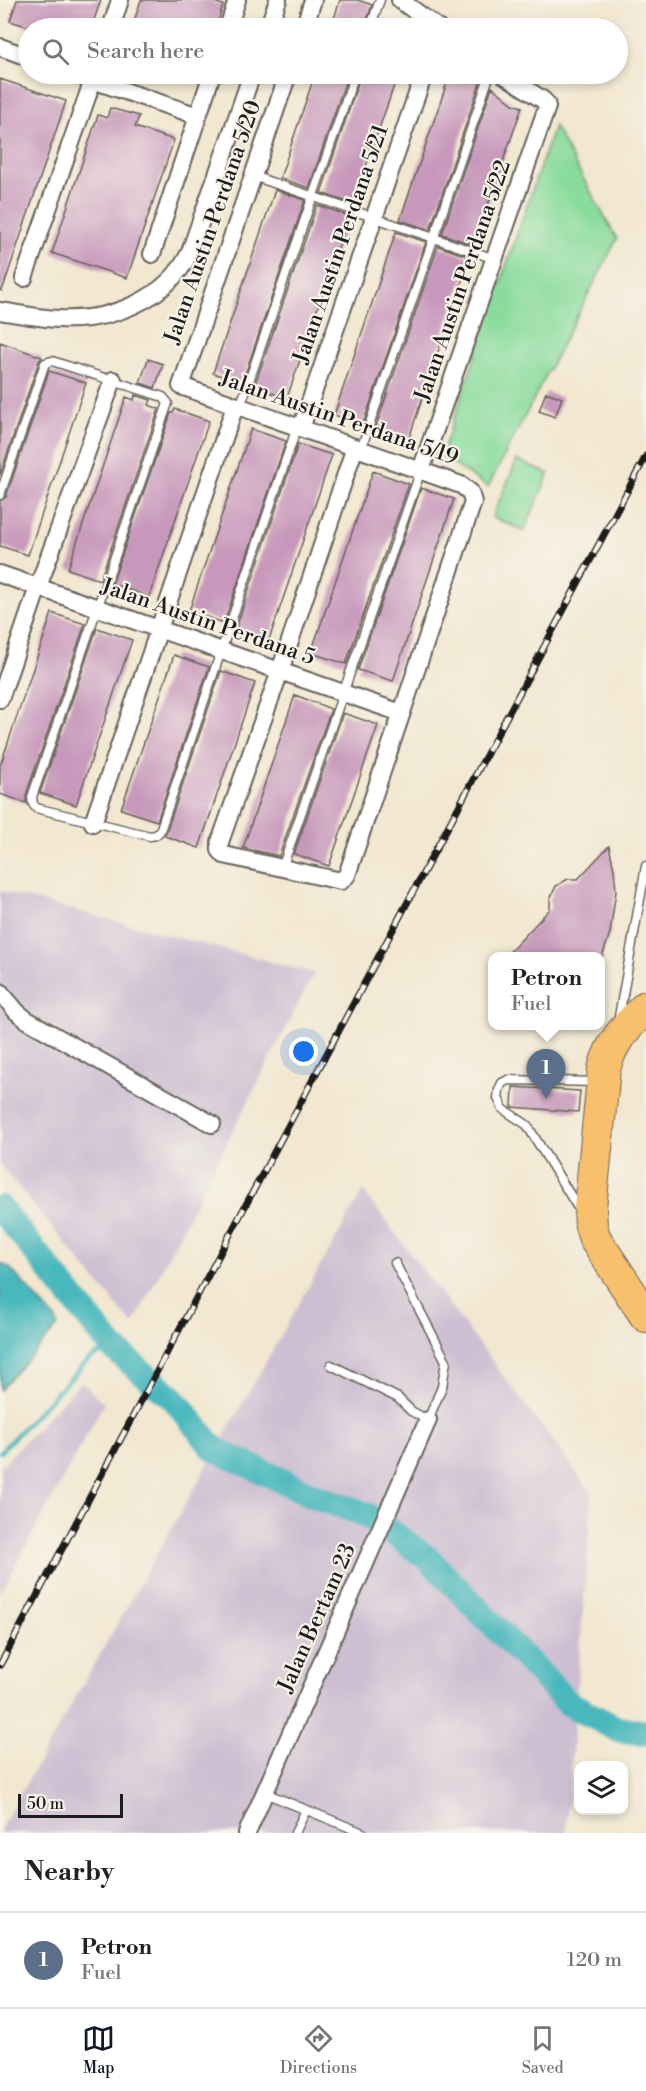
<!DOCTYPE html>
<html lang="en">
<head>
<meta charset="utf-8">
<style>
  :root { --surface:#fff; --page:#f6f6f6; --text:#222; --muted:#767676; --line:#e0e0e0; --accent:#111827 }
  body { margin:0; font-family:"Libre Bodoni",serif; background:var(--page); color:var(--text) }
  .controls { position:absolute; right:18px; bottom:18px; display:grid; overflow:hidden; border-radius:12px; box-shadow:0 3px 9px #0003 }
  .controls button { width:54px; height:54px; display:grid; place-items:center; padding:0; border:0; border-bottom:2px solid var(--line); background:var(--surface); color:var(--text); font:30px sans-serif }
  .scale { position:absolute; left:18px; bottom:15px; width:105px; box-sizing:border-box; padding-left:6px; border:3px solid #1c1c1c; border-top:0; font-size:16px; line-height:21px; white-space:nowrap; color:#1c1c1c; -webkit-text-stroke:4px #f7f3e8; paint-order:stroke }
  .you { position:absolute; left:304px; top:1052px; width:21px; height:21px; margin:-15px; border:4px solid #fff; border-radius:50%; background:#1a73e8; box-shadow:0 0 0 9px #1a73e833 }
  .badge { display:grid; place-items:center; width:39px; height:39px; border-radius:50%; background:var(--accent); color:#fff; font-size:20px; font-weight:700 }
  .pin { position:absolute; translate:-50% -50px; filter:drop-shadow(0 2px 3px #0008) }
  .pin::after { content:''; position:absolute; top:32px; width:21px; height:18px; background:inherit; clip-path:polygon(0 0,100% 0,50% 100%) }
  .popup { position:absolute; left:488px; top:952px; width:117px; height:78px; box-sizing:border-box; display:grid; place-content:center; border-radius:12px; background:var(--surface); filter:drop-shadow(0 2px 4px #0005); font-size:20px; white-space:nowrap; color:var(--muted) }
  .popup b { font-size:22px; color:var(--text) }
  .popup::after { content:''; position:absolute; left:50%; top:100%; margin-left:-12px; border:12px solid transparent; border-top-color:var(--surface) }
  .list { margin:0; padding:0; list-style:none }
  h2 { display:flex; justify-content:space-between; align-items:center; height:78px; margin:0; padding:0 24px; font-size:26px }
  h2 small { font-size:20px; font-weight:400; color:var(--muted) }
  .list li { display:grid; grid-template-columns:39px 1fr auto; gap:18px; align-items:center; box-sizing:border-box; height:96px; padding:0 24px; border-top:2px solid var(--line) }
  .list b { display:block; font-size:22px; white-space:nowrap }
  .list p { margin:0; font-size:20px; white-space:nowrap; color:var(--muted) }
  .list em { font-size:20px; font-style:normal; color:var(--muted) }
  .icon { flex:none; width:33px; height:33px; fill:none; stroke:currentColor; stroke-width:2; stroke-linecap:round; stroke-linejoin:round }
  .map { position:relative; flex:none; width:646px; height:1833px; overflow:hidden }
  .search { position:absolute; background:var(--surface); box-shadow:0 3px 9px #0003; left:18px; right:18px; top:18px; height:66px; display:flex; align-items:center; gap:15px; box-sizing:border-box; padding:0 21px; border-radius:33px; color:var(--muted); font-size:22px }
  .sheet { height:174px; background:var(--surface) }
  nav { display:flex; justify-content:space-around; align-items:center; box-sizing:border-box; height:84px; border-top:2px solid var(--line); background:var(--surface); font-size:16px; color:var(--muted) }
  nav a { display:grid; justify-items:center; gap:3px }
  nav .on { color:var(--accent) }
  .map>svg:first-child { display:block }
  .industrial { fill:#cdbed2 }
  .green { fill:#8adc9d; stroke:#537c5c; stroke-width:1.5 }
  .water { fill:#48b8bd; stroke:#326a6c; stroke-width:1.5 }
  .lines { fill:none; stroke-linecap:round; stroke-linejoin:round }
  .stream { stroke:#48b8bd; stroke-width:4.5 }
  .river { stroke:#48b8bd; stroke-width:26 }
  .building { fill:#c798bb }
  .lane-casing { stroke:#67635b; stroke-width:11 }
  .street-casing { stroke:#67635b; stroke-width:20 }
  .highway-casing { stroke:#67635b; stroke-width:34 }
  .lane { stroke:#fff; stroke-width:8 }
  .street { stroke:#fff; stroke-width:16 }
  .highway { stroke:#f8bf6c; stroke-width:32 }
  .rail-casing { stroke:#1c1c1c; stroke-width:7 }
  .rail { stroke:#f7f3e8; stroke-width:4.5; stroke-dasharray:14; stroke-linecap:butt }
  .labels { text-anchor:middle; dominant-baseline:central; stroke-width:4.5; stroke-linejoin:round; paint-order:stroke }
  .street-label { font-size:22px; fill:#1c1c1c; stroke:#f7f3e8 }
</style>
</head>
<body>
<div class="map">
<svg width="646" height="1833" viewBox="0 0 646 1833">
  <rect width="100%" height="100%" fill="#f7f3e8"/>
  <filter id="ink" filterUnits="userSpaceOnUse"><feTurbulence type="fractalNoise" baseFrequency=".0167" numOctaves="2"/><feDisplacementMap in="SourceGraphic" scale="12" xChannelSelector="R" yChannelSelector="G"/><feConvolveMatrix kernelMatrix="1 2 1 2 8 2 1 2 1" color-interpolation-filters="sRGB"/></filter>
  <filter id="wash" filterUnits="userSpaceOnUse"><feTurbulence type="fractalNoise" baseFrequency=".008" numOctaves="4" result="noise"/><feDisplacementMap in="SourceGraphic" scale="24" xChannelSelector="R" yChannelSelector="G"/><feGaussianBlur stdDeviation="1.35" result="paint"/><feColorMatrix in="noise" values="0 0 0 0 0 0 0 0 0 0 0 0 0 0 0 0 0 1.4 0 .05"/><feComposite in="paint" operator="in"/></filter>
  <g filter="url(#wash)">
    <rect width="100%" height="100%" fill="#f2e7d0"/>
    <path class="industrial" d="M0,891L314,973L133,1325L0,1165Z
      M363,1191L592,1493L566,1833H0V1830Z
      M81,1382L104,1403L0,1594V1468Z"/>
    <path class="green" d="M554,126L617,239L488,487L441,456Z
      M517,460L549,474L524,531L492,517Z"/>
    <path class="water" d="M2,1264L9,1267L55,1318L58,1326L0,1390V1265Z"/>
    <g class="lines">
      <path class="stream" d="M0,1452L89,1359L112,1347"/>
      <path class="river" d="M0,1208L112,1347L174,1399L214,1449L317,1497L367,1515L429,1559L568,1703L617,1729L646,1733"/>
    </g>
    <g id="blocks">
      <path class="building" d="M17,0H101L91,28H33L10,21Z
        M141,0H209L223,5L216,28H132Z
        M340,0H358L372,5L364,28H331Z
        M315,74H348L309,188L280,178Z
        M361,74H398L353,204L321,193Z
        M450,74L480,83L430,230L400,220Z
        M0,79L66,101L2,291L0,290Z
        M492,87L513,104L522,107L474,245L442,234Z
        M110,108L139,116L135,127L174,140L127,278L52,253L98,115L107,118Z
        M275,190L305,200L242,383L213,373Z
        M317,205L349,216L287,398L254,387Z
        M396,232L426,242L363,424L334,415Z
        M438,246L470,257L408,441L375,429Z
        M0,342L42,357L39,361L0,475Z
        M148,359L163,364L155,388L140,383Z
        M49,371L86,383L28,555L0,546V501L6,497Z
        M546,392L562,398L555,417L539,411Z
        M135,395L151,400L149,405L159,409L100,580L68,569L126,397L134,400Z
        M175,409L209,421L149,597L112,584L171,413H173Z
        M251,429L286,441L224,623L189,611Z
        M298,444L332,455L269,640L236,628Z
        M373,471L409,484L346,664L311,653Z
        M421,488L454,499L393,681L358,670Z
        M52,613L85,624L26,795V803L0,794V766Z
        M97,628L132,640L76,805L40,793Z
        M174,655L209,667L157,821L121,809Z
        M221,671L255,683L199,848L165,836Z
        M295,695L331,709L279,856L243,848Z
        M343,713L378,725L329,866L294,854Z
        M609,846L614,870L616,891L610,933L602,957H505L550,909V899L556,886L568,879H578Z
        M513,1087L580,1091L578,1112L512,1107Z"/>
    </g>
  </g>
  <g filter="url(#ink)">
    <use href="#blocks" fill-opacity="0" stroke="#67635b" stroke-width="1.5"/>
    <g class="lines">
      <defs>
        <path id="lane" d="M370,28L380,0
          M253,176L495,259
          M240,407L355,74
          M361,449L490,74
          M0,495L45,363L52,361L163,397L168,403L32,797L33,804L36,808L150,836L156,835L160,831L297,427
          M282,868L421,470
          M618,1022L646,866
          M580,1211L527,1125L503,1109L498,1098L499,1090L502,1083L508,1080L597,1082
          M331,1365L398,1398L411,1411L428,1420L442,1387L446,1361L395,1263
          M265,1793L363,1833
          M295,1833L306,1810"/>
        <path id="street" d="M400,0L438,28
          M111,28L120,0
          M228,28L237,0
          M268,28L278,0
          M304,28L313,0
          M0,47L28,57
          M75,74L198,116
          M288,74L181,386L461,485L470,492L473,502L347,875L341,881L224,855L220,850V842L280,671L355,447
          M152,254L212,74
          M24,278L95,74
          M0,311C20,314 39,318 59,319C110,322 168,299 190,252L252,74
          M301,428L424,74
          M421,470L547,107L546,103L543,100L503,74
          M0,574L401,713
          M0,699L38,587L113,380
          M93,823L235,406
          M0,992L17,1012L27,1020L212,1124
          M247,1833L428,1420"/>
        <path id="highway" d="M646,1007C625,1028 612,1040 604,1069L590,1208L591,1226L595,1239L646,1316"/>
      </defs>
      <use href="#lane" class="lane-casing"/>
      <use href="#street" class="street-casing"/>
      <use href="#highway" class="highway-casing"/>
      <use href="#lane" class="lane"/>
      <use href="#street" class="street"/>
      <use href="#highway" class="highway"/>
      <defs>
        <path id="rail" d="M0,1665L646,456"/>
      </defs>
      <use href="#rail" class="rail-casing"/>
      <use href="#rail" class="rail"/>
    </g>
  </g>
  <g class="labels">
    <g class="street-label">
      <text transform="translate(213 222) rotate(-71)">Jalan Austin Perdana 5/20</text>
      <text transform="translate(341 244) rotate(-71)">Jalan Austin Perdana 5/21</text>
      <text transform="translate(463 281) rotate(-71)">Jalan Austin Perdana 5/22</text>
      <text transform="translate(339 418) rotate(19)">Jalan Austin Perdana 5/19</text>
      <text transform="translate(208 622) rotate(19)">Jalan Austin Perdana 5</text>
      <text transform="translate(317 1618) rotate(-66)">Jalan Bertam 23</text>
    </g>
  </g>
</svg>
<div class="controls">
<button><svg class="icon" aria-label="layers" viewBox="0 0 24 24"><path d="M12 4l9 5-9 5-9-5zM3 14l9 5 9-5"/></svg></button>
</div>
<div class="scale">50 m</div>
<div class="you"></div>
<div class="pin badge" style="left:546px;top:1099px;background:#5c6f8a">1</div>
<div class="popup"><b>Petron</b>Fuel</div>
<div class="search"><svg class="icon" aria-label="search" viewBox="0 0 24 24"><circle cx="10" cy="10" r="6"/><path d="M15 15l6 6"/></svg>Search here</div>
</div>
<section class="sheet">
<h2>Nearby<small></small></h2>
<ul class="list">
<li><span class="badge" style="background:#5c6f8a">1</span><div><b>Petron</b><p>Fuel</p></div><em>120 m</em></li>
</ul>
</section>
<nav>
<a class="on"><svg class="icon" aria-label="map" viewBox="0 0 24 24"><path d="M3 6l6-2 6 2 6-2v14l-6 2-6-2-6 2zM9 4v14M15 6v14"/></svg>Map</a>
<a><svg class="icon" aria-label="directions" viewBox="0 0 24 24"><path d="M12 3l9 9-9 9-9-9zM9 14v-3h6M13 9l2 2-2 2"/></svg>Directions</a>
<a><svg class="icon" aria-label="saved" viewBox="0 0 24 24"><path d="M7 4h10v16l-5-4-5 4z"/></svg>Saved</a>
</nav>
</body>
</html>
